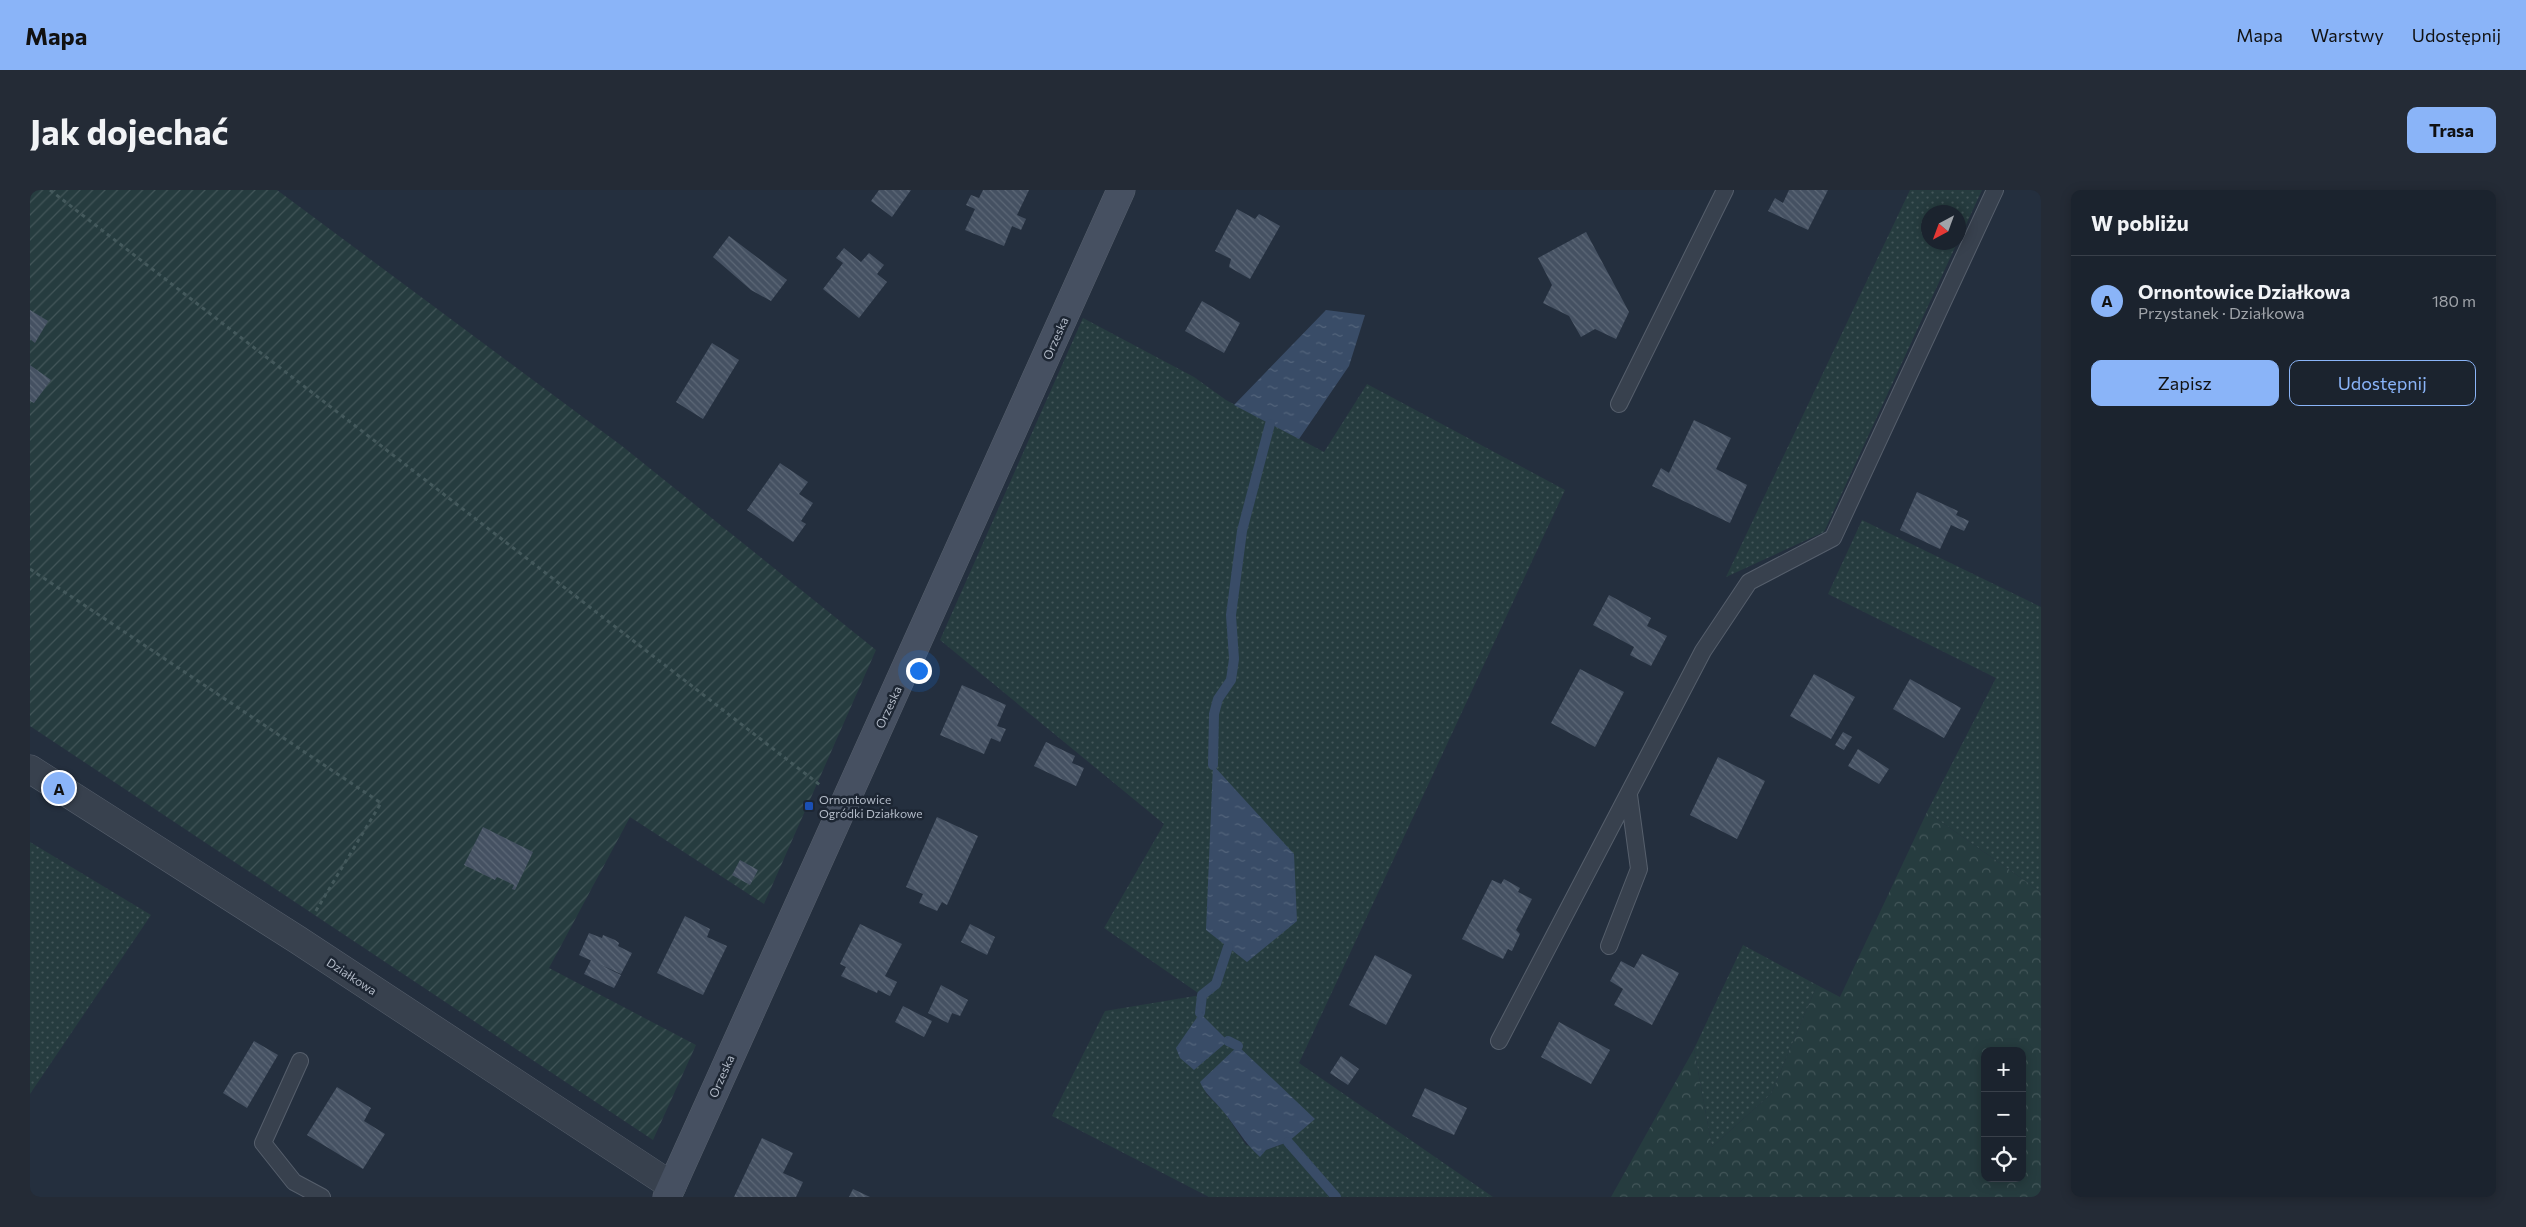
<!DOCTYPE html>
<html lang="pl">
<head>
<meta charset="utf-8">
<style>
  :root { --surface:#1b232e; --page:#242b36; --text:#f1f3f6; --muted:#a0a4aa; --line:#39404a; --accent:#8ab4f8 }
  body { margin:0; font-family:Commissioner,sans-serif; background:var(--page); color:var(--text) }
  .controls { position:absolute; right:15px; bottom:15px; display:grid; overflow:hidden; border-radius:10px; box-shadow:0 2px 12px #0003 }
  .controls button { width:45px; height:45px; display:grid; place-items:center; padding:0; border:0; border-bottom:1px solid var(--line); background:var(--surface); color:var(--text); font:25px sans-serif }
  .compass { position:absolute; left:1891px; top:15px; width:45px; height:45px; border-radius:50%; background:var(--surface); box-shadow:0 2px 12px #0003; rotate:221deg }
  .you { position:absolute; left:888px; top:480px; width:18px; height:18px; margin:-12px; border:4px solid #fff; border-radius:50%; background:#1a73e8; box-shadow:0 0 0 8px #1a73e833 }
  .badge { display:grid; place-items:center; width:32px; height:32px; border-radius:50%; background:var(--accent); color:#111; font-size:16px; font-weight:700 }
  .pin { position:absolute; translate:-50% -50%; border:2px solid #fff; box-shadow:0 1px 5px #0006 }
  .list { margin:0; padding:0; list-style:none }
  h2 { display:flex; justify-content:space-between; align-items:center; height:65px; margin:0; padding:0 20px; font-size:21px }
  h2 small { font-size:16px; font-weight:400; color:var(--muted) }
  .list li { display:grid; grid-template-columns:32px 1fr auto; gap:15px; align-items:center; box-sizing:border-box; height:90px; padding:0 20px; border-top:1px solid var(--line) }
  .list b { display:block; font-size:19px; white-space:nowrap }
  .list p { margin:0; font-size:16px; white-space:nowrap; color:var(--muted) }
  .list em { font-size:16px; font-style:normal; color:var(--muted) }
  .actions { display:flex; gap:10px; padding:15px 20px }
  .actions a { flex:1; padding:11px 0; border:1px solid var(--accent); border-radius:10px; text-align:center; font-size:18px; color:var(--accent) }
  .actions .main { background:var(--accent); color:#111 }
  .icon { flex:none; width:28px; height:28px; fill:none; stroke:currentColor; stroke-width:2; stroke-linecap:round; stroke-linejoin:round }
  .map { position:relative; flex:none; width:2011px; height:1007px; overflow:hidden; border-radius:10px }
  header { display:flex; align-items:center; gap:30px; box-sizing:border-box; height:70px; padding:0 25px; background:var(--accent); color:#111 }
  header strong { font-size:24px }
  nav { display:flex; gap:28px; margin-inline-start:auto; font-size:18px }
  .intro { display:flex; align-items:center; justify-content:space-between; box-sizing:border-box; height:120px; padding:0 30px }
  h1 { margin:0; font-size:35px }
  .button { padding:12px 22px; border-radius:10px; background:var(--accent); color:#111; font-size:18px; font-weight:700 }
  main { display:flex; gap:30px; padding:0 30px }
  aside { flex:1; background:var(--surface); border-radius:10px; box-shadow:0 2px 12px #0003 }
  .map>svg:first-child { display:block }
  .grass { fill:url(#grass-dots); fill-rule:evenodd }
  .forest { fill:url(#forest-crowns); fill-rule:evenodd }
  .garden { fill:url(#garden-furrows) }
  .water { fill:url(#water-ripples) }
  .lines { fill:none; stroke-linecap:round; stroke-linejoin:round }
  .stream { stroke:#394c67; stroke-width:10 }
  .building { fill:url(#building-back-hatch) }
  .lane-casing { stroke:#565f6c; stroke-width:18 }
  .street-casing { stroke:#565f6c; stroke-width:29 }
  .secondary-casing { stroke:#565f6c; stroke-width:29 }
  .path { stroke:#44595c; stroke-width:3; stroke-dasharray:4 4; stroke-linecap:butt }
  .lane { stroke:#38414e; stroke-width:16 }
  .street { stroke:#38414e; stroke-width:28 }
  .secondary { stroke:#465061; stroke-width:28 }
  .transit-dot { fill:#1a4fb4; stroke:#1d2633; stroke-width:2 }
  .labels { text-anchor:middle; dominant-baseline:central; stroke-width:5; stroke-linejoin:round; paint-order:stroke }
  .street-label { font-size:12px; fill:#b4bcc9; stroke:#1d2633 }
  .poi-label { font-size:12px; fill:#b4bcc9; stroke:#1d2633; text-anchor:start }
</style>
</head>
<body>
<header>
<strong>Mapa</strong>
<nav><a>Mapa</a><a>Warstwy</a><a>Udostępnij</a></nav>
</header>
<div class="intro"><h1>Jak dojechać</h1><a class="button">Trasa</a></div>
<main>
<div class="map">
<svg width="2011" height="1007" viewBox="0 0 2011 1007">
  <defs>
    <pattern id="grass-dots" width="8" height="8" patternUnits="userSpaceOnUse" patternTransform="scale(1.25)"><rect width="8" height="8" fill="#263c3f"/><path d="M2 2h.1M6 6h.1" fill="none" stroke="#435659" stroke-width="1.8" stroke-linecap="round"/></pattern>
    <pattern id="forest-crowns" width="20" height="18" patternUnits="userSpaceOnUse" patternTransform="scale(1.25)"><rect width="20" height="18" fill="#263c3f"/><path d="M2 6a3 3 0 1 1 6 0M12 15a3 3 0 1 1 6 0" fill="none" stroke="#435659"/></pattern>
    <pattern id="garden-furrows" width="10" height="10" patternUnits="userSpaceOnUse" patternTransform="scale(1.25)"><rect width="10" height="10" fill="#263c3f"/><path d="M-1 1l2-2M0 10L10 0M9 11l2-2" fill="none" stroke="#435659"/></pattern>
    <pattern id="water-ripples" width="26" height="14" patternUnits="userSpaceOnUse" patternTransform="scale(1.25)"><rect width="26" height="14" fill="#394c67"/><path d="M2 4q2-2 4 0t4 0M15 11q2-2 4 0t4 0" fill="none" stroke="#53647b"/></pattern>
    <pattern id="building-back-hatch" width="6" height="6" patternUnits="userSpaceOnUse" patternTransform="scale(1.25)"><rect width="6" height="6" fill="#455162"/><path d="M-1 5l2 2M0 0l6 6M5-1l2 2" fill="none" stroke="#5d6877"/></pattern>
  </defs>
  <rect width="100%" height="100%" fill="#242f3e"/>
  <path class="grass" d="M1880,0H1952L1929,50L1928,22H1898V52L1927,53L1794,342L1696,387Z
    M1053,128L1164,187L1196,210L1294,262L1337,194L1535,300L1269,873L1463,1007H1179L1022,926L1075,821L1171,805L1074,738L1134,634L910,450ZM1174,902L1258,952L1236,960L1216,955L1193,920Z
    M1832,330L2011,417V702L1897,622L1966,488L1798,404Z
    M0,652L121,725L0,904Z
    M1713,755L1787,795L1741,904L1682,957L1664,859Z"/>
  <path class="forest" d="M1897,622L2011,702V1007H1581L1664,859L1682,957L1741,904L1787,795L1810,807ZM1955,861H1992V988H1955Z"/>
  <path class="garden" d="M0,0H247L592,256L846,460L734,714L600,627L519,778L666,855L623,950L0,536Z"/>
  <path class="water" d="M1296,120L1335,125L1319,176L1269,249L1204,215Z
    M1183,575L1264,664L1267,731L1217,772L1176,740Z
    M1170,823L1198,851L1164,880L1150,868L1146,858Z
    M1208,856L1285,929L1258,952L1236,960L1230,967C1214,953 1206,936 1192,920C1184,910 1175,904 1170,892Z"/>
  <g class="lines">
    <path class="stream" d="M1183,575L1184,524L1188,509L1201,490L1204,469L1201,425L1212,341L1240,234
      M1170,823L1172,805L1186,794L1198,757
      M1198,851L1208,856
      M1258,952L1306,1007"/>
  </g>
  <path class="building" d="M849,0H881L862,27L841,11Z
    M953,0H999L987,25L996,29L991,40L982,36L974,56L935,40L945,19L936,15L941,5L949,8Z
    M1759,0H1798L1778,40L1738,21L1745,8L1753,13Z
    M1207,19L1225,29L1229,24L1250,36L1220,89L1199,77L1201,69L1185,61Z
    M1556,42L1599,122L1586,149L1565,139L1551,147L1539,126L1513,113L1522,95L1508,68Z
    M699,46L757,90L741,111L721,100L683,67Z
    M814,58L831,72L839,63L854,75L847,84L857,92L829,128L793,99L813,73L806,68Z
    M1172,111L1210,133L1194,163L1155,141Z
    M0,120L18,131L5,153L0,149Z
    M682,153L709,170L673,229L646,212Z
    M0,175L21,190L4,213L0,211Z
    M1664,230L1701,248L1686,279L1717,295L1700,333L1622,296L1631,278L1639,283Z
    M750,273L778,292L769,304L783,313L771,331L776,334L763,352L717,320Z
    M1887,302L1928,321L1926,325L1939,331L1934,341L1921,335L1910,359L1870,340Z
    M1579,405L1621,428L1617,436L1637,446L1621,476L1600,465L1604,457L1563,435Z
    M1550,479L1594,502L1565,557L1521,533Z
    M1784,484L1825,507L1801,549L1760,526Z
    M1880,489L1931,518L1914,548L1863,519Z
    M932,495L976,515L967,536L976,539L973,545L970,552L961,548L954,564L910,545Z
    M1813,542L1822,547L1814,560L1805,555Z
    M1016,552L1045,566L1042,573L1054,578L1046,596L1004,576Z
    M1828,559L1859,579L1849,594L1818,576Z
    M1688,567L1735,591L1707,649L1660,625Z
    M907,627L948,646L917,715L912,712L907,721L889,713L893,704L876,697Z
    M453,637L503,662L485,700L482,699L484,695L467,687L465,690L434,675Z
    M710,670L728,680L720,695L702,685Z
    M1474,689L1490,698L1488,702L1502,709L1486,740L1490,744L1482,761L1478,759L1473,769L1432,749L1462,690L1471,694Z
    M655,726L680,739L677,747L697,756L673,805L627,783Z
    M830,734L872,754L855,786L867,792L860,806L848,800L847,803L811,786L816,777L810,774Z
    M940,734L965,747L957,765L931,752Z
    M559,743L572,748L573,745L585,750L589,753L588,756L602,763L591,784L549,765Z
    M1612,764L1649,783L1622,835L1584,815L1593,799L1580,791L1591,771L1604,778Z
    M1345,765L1382,785L1356,835L1319,815Z
    M561,770L591,785L584,798L554,784Z
    M911,795L938,810L930,826L922,823L918,833L898,823Z
    M873,816L902,831L894,847L865,832Z
    M1529,832L1580,860L1561,894L1511,867Z
    M224,851L248,865L217,918L193,903Z
    M1311,866L1329,879L1318,895L1300,883Z
    M307,897L341,918L334,931L355,944L333,979L277,945Z
    M1395,898L1437,918L1424,945L1382,926Z
    M732,948L763,963L753,983L773,992L766,1007H704Z
    M823,999L840,1007H819Z"/>
  <g class="lines">
    <defs>
      <path id="lane" d="M1589,214L1695,0
        M1579,756L1609,679L1599,605
        M1469,851L1673,461L1719,392L1803,348L1965,0
        M270,871L233,953L264,992L292,1007"/>
      <path id="street" d="M0,579L268,750L642,996"/>
      <path id="secondary" d="M637,1007L1091,0"/>
    </defs>
    <use href="#lane" class="lane-casing"/>
    <use href="#street" class="street-casing"/>
    <use href="#secondary" class="secondary-casing"/>
    <path class="path" d="M20,0L790,595
      M0,379L351,613L284,724"/>
    <use href="#lane" class="lane"/>
    <use href="#street" class="street"/>
    <use href="#secondary" class="secondary"/>
  </g>
  <rect class="transit-dot" x="774" y="611" width="10" height="10" rx="2.5"/>
  <g class="labels">
    <g class="street-label">
      <text transform="translate(1025 148) rotate(-66)">Orzeska</text>
      <text transform="translate(858 517) rotate(-65)">Orzeska</text>
      <text transform="translate(322 786) rotate(33)">Działkowa</text>
      <text transform="translate(691 886) rotate(-66)">Orzeska</text>
    </g>
    <g class="poi-label">
      <text x="789" y="609">Ornontowice<tspan x="789" dy="14">Ogródki Działkowe</tspan></text>
    </g>
  </g>
</svg>
<div class="controls">
<button>+</button>
<button>−</button>
<button><svg class="icon" aria-label="locate" viewBox="0 0 24 24"><circle cx="12" cy="12" r="6"/><path d="M12 2v4M12 18v4M2 12h4M18 12h4"/></svg></button>
</div>
<svg class="compass" viewBox="-18 -18 36 36"><path d="M0-13l5 13h-10z" fill="#e53935"/><path d="M0 13l5-13h-10z" fill="#a0a4aa"/></svg>
<div class="you"></div>
<div class="pin badge" style="left:29px;top:598px">A</div>
</div>
<aside>
<h2>W pobliżu<small></small></h2>
<ul class="list">
<li><span class="badge">A</span><div><b>Ornontowice Działkowa</b><p>Przystanek · Działkowa</p></div><em>180 m</em></li>
</ul>
<div class="actions"><a class="main">Zapisz</a><a>Udostępnij</a></div>
</aside>
</main>
</body>
</html>
